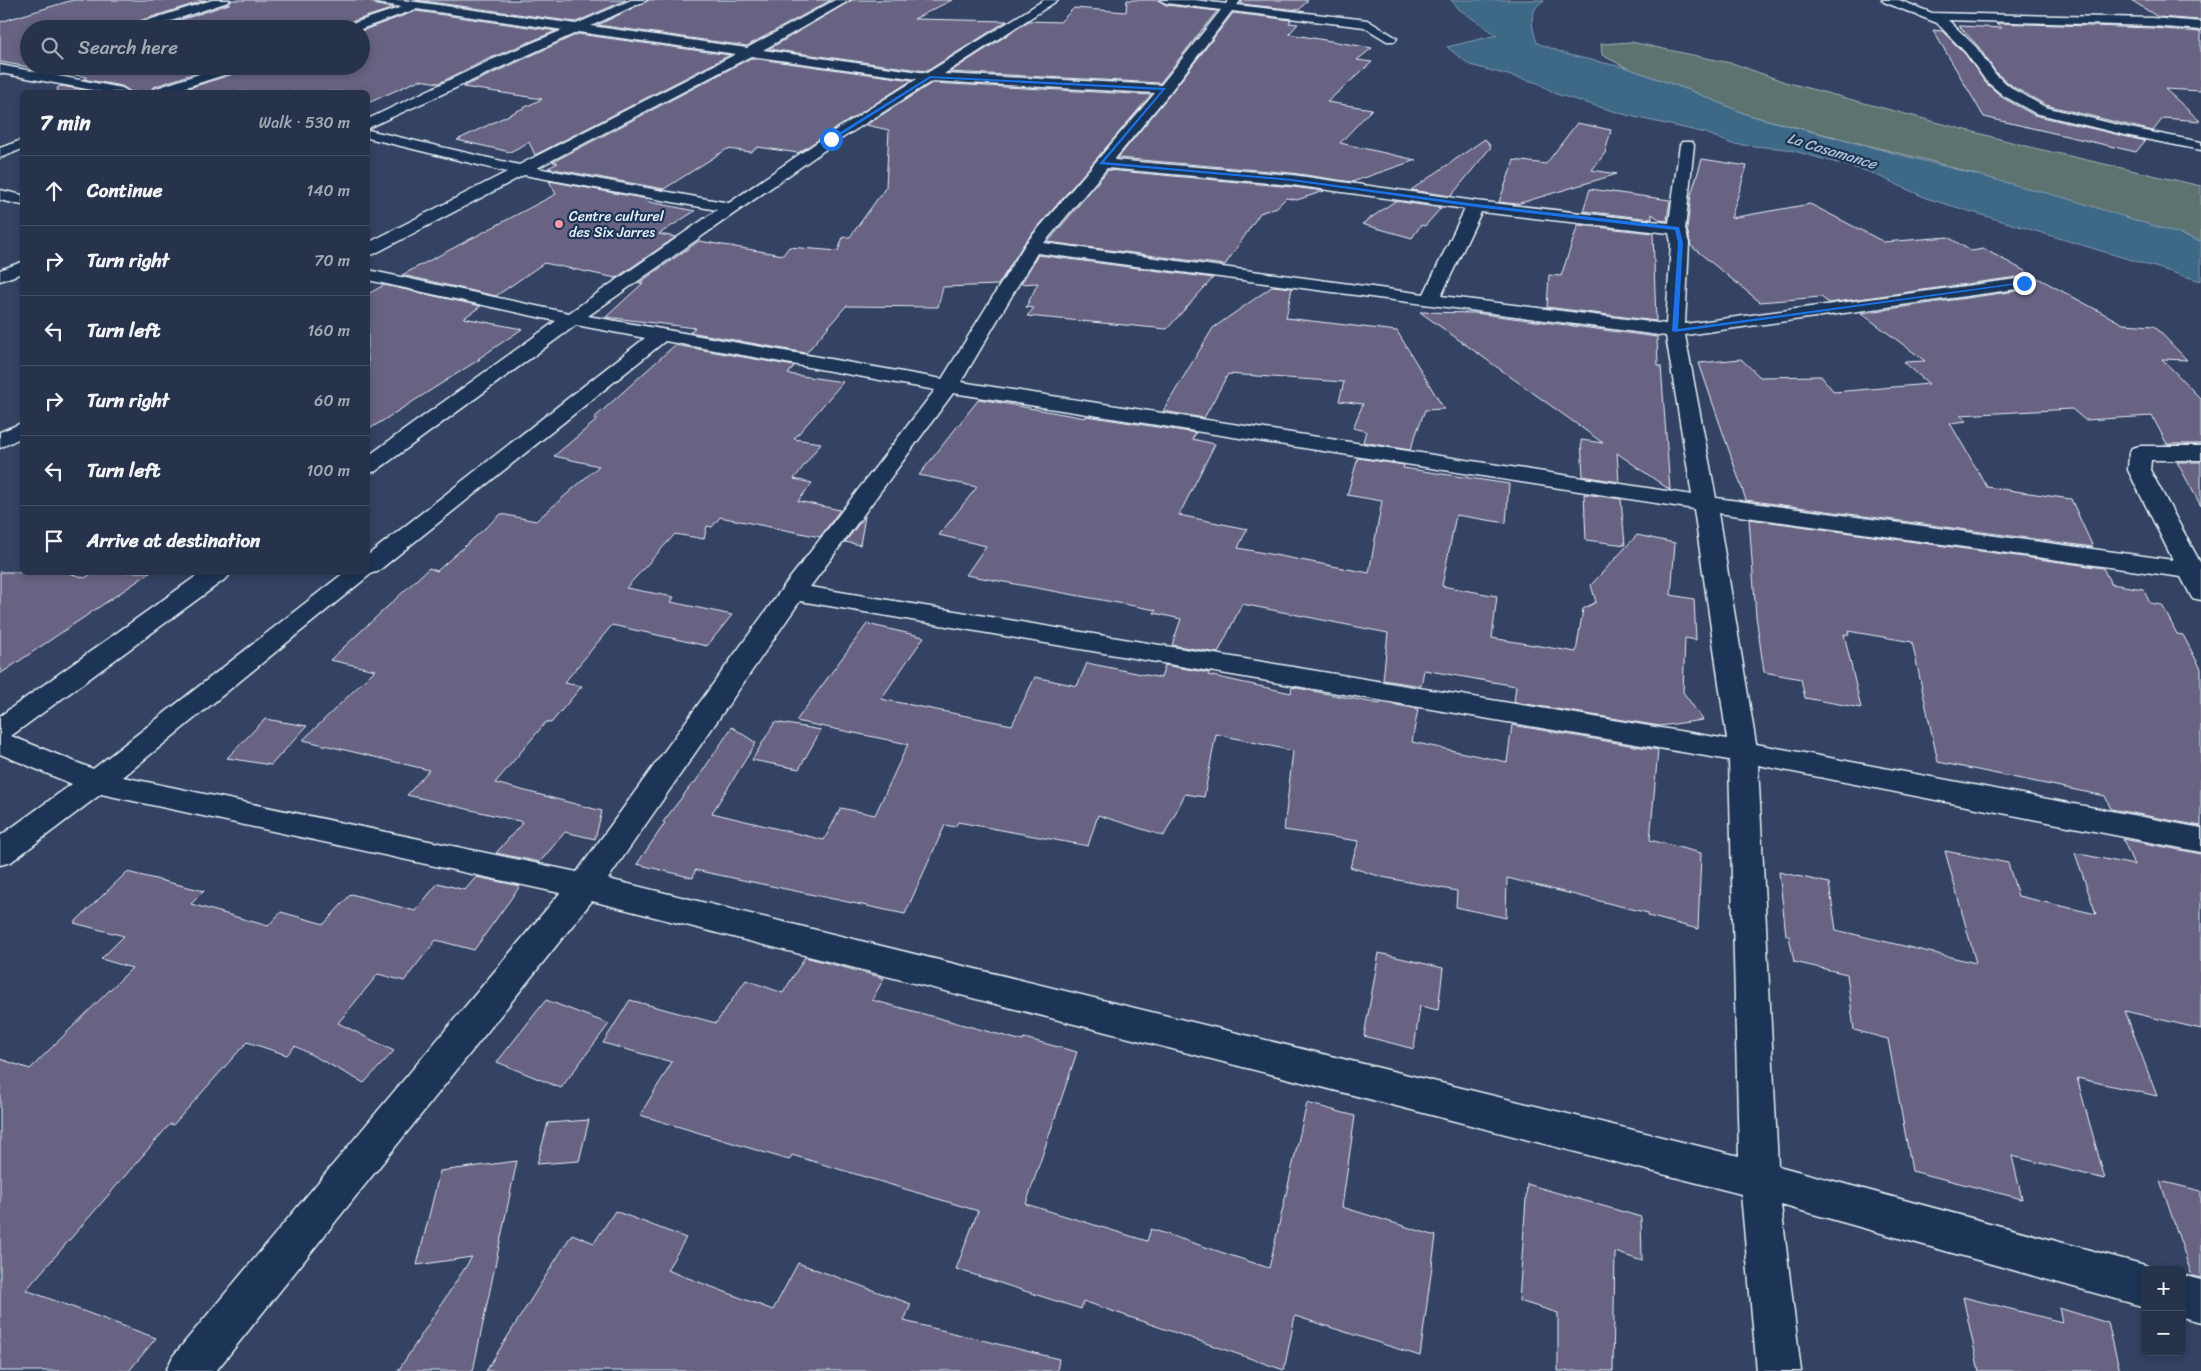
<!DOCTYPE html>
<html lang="en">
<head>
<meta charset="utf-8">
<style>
  :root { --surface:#27324b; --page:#2f3a52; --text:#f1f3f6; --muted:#a4aab5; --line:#434d63 }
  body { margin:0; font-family:Sriracha,sans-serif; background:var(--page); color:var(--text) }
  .controls { position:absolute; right:15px; bottom:15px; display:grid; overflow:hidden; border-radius:8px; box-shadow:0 2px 8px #0003 }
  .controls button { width:45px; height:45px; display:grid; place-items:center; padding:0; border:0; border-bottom:1px solid var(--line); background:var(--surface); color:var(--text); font:25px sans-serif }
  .stop { position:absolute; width:15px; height:15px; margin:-11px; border:4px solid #1a73e8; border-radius:50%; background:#fff }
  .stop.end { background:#1a73e8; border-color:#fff; box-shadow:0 1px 5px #0008 }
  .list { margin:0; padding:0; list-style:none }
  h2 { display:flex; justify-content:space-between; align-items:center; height:65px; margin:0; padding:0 20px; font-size:21px }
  h2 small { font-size:16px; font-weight:400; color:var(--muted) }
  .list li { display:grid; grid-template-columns:32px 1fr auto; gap:15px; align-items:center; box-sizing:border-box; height:70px; padding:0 20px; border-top:1px solid var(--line) }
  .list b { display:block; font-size:19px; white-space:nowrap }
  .list em { font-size:16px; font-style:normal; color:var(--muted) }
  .icon { flex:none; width:28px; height:28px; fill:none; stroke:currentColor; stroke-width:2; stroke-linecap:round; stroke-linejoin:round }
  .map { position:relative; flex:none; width:2201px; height:1371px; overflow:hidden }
  .search { position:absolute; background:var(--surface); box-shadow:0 2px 8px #0003; left:20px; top:20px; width:350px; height:55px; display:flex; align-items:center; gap:12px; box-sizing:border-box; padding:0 18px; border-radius:28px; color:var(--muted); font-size:19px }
  .panel { position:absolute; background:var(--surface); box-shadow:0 2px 8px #0003; left:20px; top:90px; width:350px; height:485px; border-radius:8px }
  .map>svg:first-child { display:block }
  .green { fill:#5c736f; stroke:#a2b2b4 }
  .water { fill:#3e6786; stroke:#829eb4 }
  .building { fill:#686482; stroke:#e8f1f8 }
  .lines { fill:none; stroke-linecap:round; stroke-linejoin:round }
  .street-casing { stroke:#e8f1f8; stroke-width:3 }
  .street { fill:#1d3557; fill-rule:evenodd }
  .route { fill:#1a73e8 }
  .poi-dot { fill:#ff9aa2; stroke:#1d3557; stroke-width:2 }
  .labels { text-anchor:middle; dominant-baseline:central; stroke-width:4.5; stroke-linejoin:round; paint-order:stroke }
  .far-poi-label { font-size:14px; fill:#e8f1f8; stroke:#1d3557; text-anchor:start }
  .far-water-label { font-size:15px; font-style:italic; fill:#acc1d0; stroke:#1d3557 }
</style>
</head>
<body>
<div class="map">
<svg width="2201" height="1371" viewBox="0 0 2201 1371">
  <rect width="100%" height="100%" fill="#344364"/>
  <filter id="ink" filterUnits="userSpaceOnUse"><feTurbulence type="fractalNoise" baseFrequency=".02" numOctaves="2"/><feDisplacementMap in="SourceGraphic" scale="10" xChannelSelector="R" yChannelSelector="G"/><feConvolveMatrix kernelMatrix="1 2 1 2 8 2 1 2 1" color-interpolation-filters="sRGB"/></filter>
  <g filter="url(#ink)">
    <path class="green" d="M1631,42L1735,64L1785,82L2034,148L2201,186V241L1930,161L1748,115L1689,90L1627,68L1602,55L1601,44Z"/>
    <path class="water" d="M1451,0H1544C1527,11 1532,27 1537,43L1569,55L1627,68L1689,90L1748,115L2069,199L2201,241V281L1926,198L1870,172L1787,149L1732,144L1706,133L1630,116L1556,94L1538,83L1470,65L1447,47L1497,35L1460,10Z"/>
    <path class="building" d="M73,0H206L129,24L126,29H29V66H216L153,87L150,92H131L122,86L83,79L87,77L0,62V22Z
      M232,0H369L377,5L394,8L344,24L341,29H154L229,4Z
      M416,0H626L576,22Z
      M649,0H831L747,46L598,25Z
      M852,0H952L914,19L1007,21L927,71L769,49Z
      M1127,0H1158L1166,5L1217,11L1160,83L950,72L1029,21L1060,22L1074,8L1126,12Z
      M1243,0H1308L1299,10L1241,4Z
      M2131,0H2201V20L2158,17Z
      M416,11L556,31L488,59L439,83L419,80L368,103V92H176L243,71L245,66H361V31Z
      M1233,13L1291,20L1289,23L1298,24L1289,34L1372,48L1357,60L1372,62L1327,102L1372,109L1340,143L1416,160L1352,182L1292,173L1118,158L1171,93Z
      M1996,23L2152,28L2201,32V91L2165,89L2200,121L2163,118L2153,131L2046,105L2015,88L1997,74L1978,46L1959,26L2002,28Z
      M1933,30L1942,31L1965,54L1985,82L2003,98L2034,115L2145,141L2136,152L1984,117Z
      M578,34L730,55L535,155L529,142L510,152L457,140L542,99L463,87Z
      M751,58L912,80L798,153L758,147L751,152L727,149L664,189L548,168L558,163L553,162Z
      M932,83L1151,95L1025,242L998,285L943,287L938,307L846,306L806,353L690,332L695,328L606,317L643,283H639L699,241L783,255L789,247L838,251L843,237H850L886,187L889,130L866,125Z
      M61,86L95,92H58L57,88Z
      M1577,123L1611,130L1605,153L1592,170L1617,174L1517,204L1499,202L1514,160L1546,164Z
      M1485,139L1491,147L1451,196L1411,190Z
      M1702,159L1747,166L1731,218L1810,204L1884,242L1948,237L1971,251L1984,249L2123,324L2154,326L2187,360L2162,359L2201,399V444H2167L2152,416L2085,420L2072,409L1960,415L1967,421L1950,423L1987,487L2071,499L2093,547L1746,500L1699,363L1741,359L1760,377L1821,376L1834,392L1929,384L1904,362L1925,361L1861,313L2030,289L2035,283L2032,278L2024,276L1829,303L1821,297L1760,302L1691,246L1687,229L1691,195Z
      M1108,170L1292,187L1324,191L1297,200L1286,198L1277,207L1260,213L1225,265L1048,242Z
      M549,181L647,199L645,201L695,211L659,234L676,237L616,278L544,263L496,296L402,275L556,194Z
      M1590,189L1670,200L1667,221L1660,220L1652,214V219L1583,211Z
      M1395,201L1441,208L1425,226L1421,225L1412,238L1362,224Z
      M1578,225L1653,233L1656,321L1547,307L1549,275L1561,276Z
      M1038,255L1213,278L1167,329L1027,316L1034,308L1026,307L1038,283L1021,284Z
      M384,285L481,306L464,318L522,329L478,359H480L368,430V294Z
      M1273,286L1292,288L1286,318L1397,331L1444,409L1425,410L1410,450L1363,442L1366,431L1353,428L1363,404L1339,401L1344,382L1228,374L1204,418L1163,411L1213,328Z
      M1420,312L1475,313L1657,337L1658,366H1661L1670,490L1617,453L1619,482L1583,476L1581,440L1603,443Z
      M675,345L794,366L788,374L843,382L794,439L821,443L794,479L812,483L798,501L840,510L820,537L720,517L712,527L707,526L704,539L675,534L626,588L674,597L671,602L732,615L707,646L612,625L564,683L582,686L551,723L546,722L495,783L602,811L595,839L565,832L540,862L496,853L523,822L407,795L429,770L303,740L375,670L330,660L429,568L437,571L501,514L536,521L599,466L554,456L598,419H593Z
      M979,399L1085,418L1086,416L1196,433L1192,439L1215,444L1179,515L1247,529L1238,548L1369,573L1382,501L1347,495L1358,458L1404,465L1403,468L1509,484L1506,523L1456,515L1442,586L1497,596L1492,638L1576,652L1583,609L1596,602L1591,585L1637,535L1675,543L1671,595L1694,599L1696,640L1685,638L1683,692L1703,720L1660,726L1514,702L1516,686L1424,670L1421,686L1383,680L1388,633L1242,604L1218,653L1172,645L1181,619L1154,613L1156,610L966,575L986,546L939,535L977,487L919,475Z
      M2177,462H2201V506Z
      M1584,494L1621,499L1625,545L1586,540Z
      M865,516L860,545L845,542Z
      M1749,519L2103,568L2111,584L2143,589L2150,603L2162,605L2177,634L2183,635L2201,669V826L2111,809L2105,796L1938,762L1912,642L1848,631L1849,635L1844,634L1861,708L1805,698L1801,679L1764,672L1756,616Z
      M0,572H66L85,578L94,572H151L0,674Z
      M867,624L924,637L881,699L1012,725L1035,677L1077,686L1087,663L1161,678L1165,665L1209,673L1208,675L1291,693L1292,687L1380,704V702L1418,709L1412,742L1507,762L1512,725L1658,750L1650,840L1701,853L1698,929L1648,916V913L1507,878L1506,918L1456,907L1457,891L1382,877L1350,867L1359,841L1284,830L1293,751L1216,734L1204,797L1185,794L1164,836L1098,815L1088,846L958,822L955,827L945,825L905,914L695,870L693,878L637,864L665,823L663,822L692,784H694L732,727L756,743L712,813L824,840L841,808L875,815L908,744L796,721Z
      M265,719L307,726L271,765L227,758Z
      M775,722L821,730L799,769L752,760Z
      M2123,839L2201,854V1029L2125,1011L2157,1096L2077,1078L2105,1179L2012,1156L2022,1199L1912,1171L1888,1039L1854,1030L1847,974L1794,962L1789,936L1786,935L1779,872L1829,883L1836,930L1976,963L1945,851L2008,863L2018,896L2096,914L2075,853L2134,865Z
      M127,872L204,891L191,904L268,926L281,912L324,924L351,894L415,911L438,883L465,890L476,877L520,886L474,950L436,940L404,981L378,974L338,1023L394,1051L364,1083L295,1046L287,1055L247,1042L173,1125L170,1124L26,1290L156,1338L129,1371H0V1059L30,1069L132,968L101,959L124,936L74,923Z
      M1379,953L1443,968L1438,1010L1420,1006L1414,1049L1364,1036Z
      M805,957L884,978L872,1000L1023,1041L1024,1038L1077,1052L1026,1204L1147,1241L1151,1229L1269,1268L1307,1103L1355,1116L1342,1207L1436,1236L1420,1356L1295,1316L1284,1370L1083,1301L1081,1309L956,1269L978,1211L792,1155L789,1160L640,1115L672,1062L603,1043L630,1000L716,1023L746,980L783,993Z
      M546,1000L609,1024L561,1088L497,1062Z
      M589,1120L579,1161L537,1164L548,1123Z
      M517,1161L473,1371H398L472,1257L417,1265L440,1171Z
      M2160,1181L2201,1191V1278L2192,1276Z
      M1527,1184L1641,1217L1642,1261L1615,1252L1613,1371H1558V1313L1519,1301Z
      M615,1211L686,1238L667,1270L773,1310L798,1263L911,1304L904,1321L1059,1359L1057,1371H486L572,1234L594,1243Z
      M1963,1297L2062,1322L2059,1308L2108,1323L2120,1371H1979Z"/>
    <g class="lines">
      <defs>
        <path id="street" d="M212,0H230L228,2L147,29H128L130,26Z
          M371,0H402L576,24L631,0H647L591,26L747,48L835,0H850L763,50L927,73L1044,0H1058L944,74L1161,85L1221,10L1166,3L1160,0H1195L1226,4L1229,0H1241L1237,5L1367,20L1397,38L1395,41H1387L1364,27L1232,11L1170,92L1114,160L1292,175L1475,201L1669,223L1680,145L1682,142H1692L1694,145L1685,229L1689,243L1685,324L2024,278L2030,279L2033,283L2030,287L2024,288L1685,335L1716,498L2173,560L2128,470L2129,453L2132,448L2140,446H2201V460H2151L2150,470L2201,564V600L2192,598L2181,577L1718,513L1756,744L2201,828V852L1758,765L1778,1166L2145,1265L2156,1270H2145V1307L1781,1205L1801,1371H1757L1741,1194L592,901L216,1371H166L173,1356L560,893L101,794L11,862L0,865V836L72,784L0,754V716L202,572H231L228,577L11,736L93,769L345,572H368V555L645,338L576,325L376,471L368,473V456L556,321L368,280V270L569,313L717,210L524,175L374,254L368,255V243L507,172L368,138V130L519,165L736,54L578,32L368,128V119L489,61L563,30L416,9L361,29H343L345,26L402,7L377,3ZM751,56L917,79L826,136L729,203L537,168ZM932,81L1155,93L1026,243L942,379L588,316L836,142ZM1107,168L1292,185L1465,209L1424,294L1044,243ZM1481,212L1669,233L1671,243L1666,324L1441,296ZM1037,253L1666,336L1692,495L961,382ZM665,341L935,390L784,586L577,872L123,777L372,573L377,572ZM953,393L1694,509L1727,739L810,587ZM800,601L1729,760L1739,1156L608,879Z
          M1882,0H1899L1932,13L2152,18L2201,22V30L2152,26L1948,20L1976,47L1996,75L2014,90L2045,107L2130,128L2201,142V150L2130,136L2035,113L2004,96L1986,81L1966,53L1937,23L1884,2Z
          M0,65L122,88L129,92H103L0,73Z
          M223,66H243L242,69L171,92H152L154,89Z
          M22,140V149L0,158V148Z
          M0,190L22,195V205L0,200Z
          M22,262V273L0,281V270Z
          M22,423V437L0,448V432Z
          M2182,1275L2201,1280V1322L2182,1317Z"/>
      </defs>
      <use href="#street" class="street-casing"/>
      <use href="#street" class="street"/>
    </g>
  </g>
  <path class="route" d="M930,76L1166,88L1104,162L1292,179L1476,204L1679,227L1683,243L1678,329L2024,282L2027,283L1675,332L1672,331L1678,243L1675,230L1476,207L1292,181L1099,164L1162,90L931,78L833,140L829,139Z"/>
  <circle class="poi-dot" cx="559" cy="224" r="5"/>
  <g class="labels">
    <g class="far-poi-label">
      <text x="569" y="216">Centre culturel<tspan x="569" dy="16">des Six Jarres</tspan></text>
    </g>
    <g class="far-water-label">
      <text transform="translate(1832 151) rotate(17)">La Casamance</text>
    </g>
  </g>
</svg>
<div class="controls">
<button>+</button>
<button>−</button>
</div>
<div class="stop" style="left:831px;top:139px"></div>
<div class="stop end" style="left:2024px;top:283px"></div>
<div class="search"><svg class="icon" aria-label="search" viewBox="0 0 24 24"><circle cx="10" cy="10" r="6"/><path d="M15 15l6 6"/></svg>Search here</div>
<section class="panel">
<h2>7 min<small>Walk · 530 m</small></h2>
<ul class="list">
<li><svg class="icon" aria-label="ahead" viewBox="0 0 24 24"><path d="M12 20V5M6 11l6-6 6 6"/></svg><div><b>Continue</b></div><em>140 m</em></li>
<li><svg class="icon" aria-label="right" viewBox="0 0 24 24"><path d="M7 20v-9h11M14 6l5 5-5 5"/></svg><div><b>Turn right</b></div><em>70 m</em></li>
<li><svg class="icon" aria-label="left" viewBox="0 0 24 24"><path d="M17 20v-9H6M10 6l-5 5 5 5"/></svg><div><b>Turn left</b></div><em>160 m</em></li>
<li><svg class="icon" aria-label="right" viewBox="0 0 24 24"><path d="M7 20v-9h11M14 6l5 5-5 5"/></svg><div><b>Turn right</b></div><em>60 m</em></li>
<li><svg class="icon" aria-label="left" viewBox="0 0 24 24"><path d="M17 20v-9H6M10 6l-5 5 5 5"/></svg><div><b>Turn left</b></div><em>100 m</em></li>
<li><svg class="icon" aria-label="arrive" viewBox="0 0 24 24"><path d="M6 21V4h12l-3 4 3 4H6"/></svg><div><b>Arrive at destination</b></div></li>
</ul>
</section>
</div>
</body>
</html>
